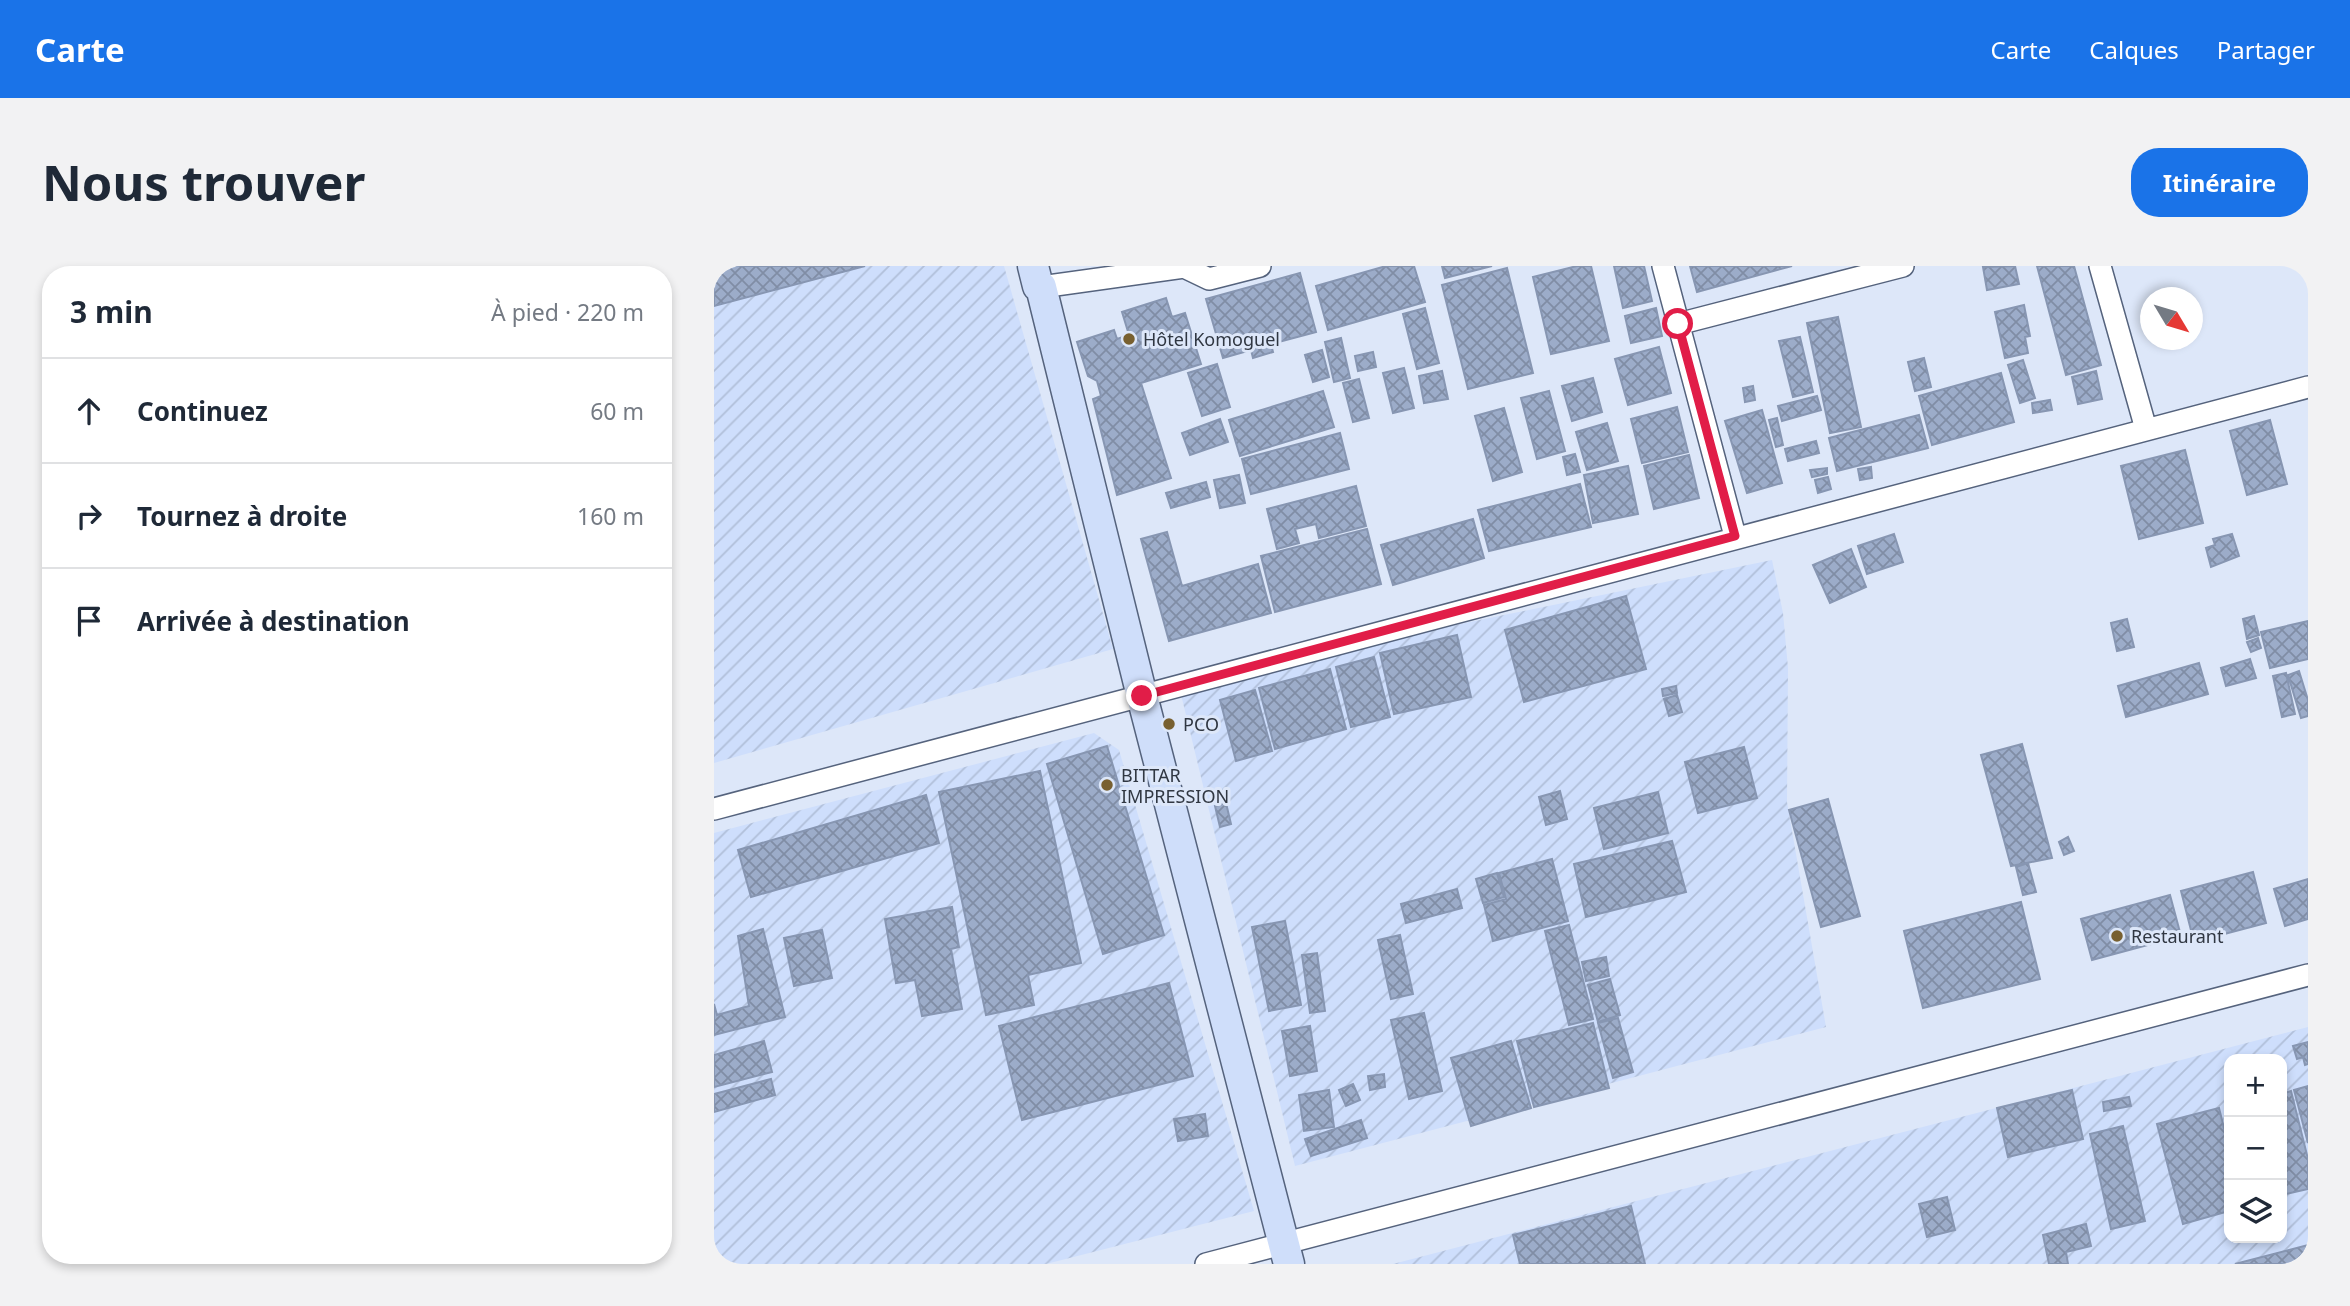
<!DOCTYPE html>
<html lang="fr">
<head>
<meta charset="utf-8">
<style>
  :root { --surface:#fff; --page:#f2f2f3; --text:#1f2937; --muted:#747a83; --line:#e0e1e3; --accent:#1a73e8 }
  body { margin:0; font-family:"Noto Sans",sans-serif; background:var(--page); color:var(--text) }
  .controls { position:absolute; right:21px; bottom:21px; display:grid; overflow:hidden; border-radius:14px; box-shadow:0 4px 10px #0003 }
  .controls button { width:63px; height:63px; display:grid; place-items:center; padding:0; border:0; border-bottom:2px solid var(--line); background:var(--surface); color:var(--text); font:35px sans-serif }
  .compass { position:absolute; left:1426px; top:21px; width:63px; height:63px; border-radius:50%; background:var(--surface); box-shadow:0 4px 10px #0003; rotate:128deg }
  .stop { position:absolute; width:21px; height:21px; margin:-16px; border:5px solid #e11d48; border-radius:50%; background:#fff }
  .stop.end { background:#e11d48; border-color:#fff; box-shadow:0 2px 7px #0008 }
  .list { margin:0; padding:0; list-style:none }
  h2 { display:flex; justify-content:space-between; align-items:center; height:91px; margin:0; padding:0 28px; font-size:30px }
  h2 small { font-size:23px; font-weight:400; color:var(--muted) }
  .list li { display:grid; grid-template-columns:46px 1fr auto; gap:21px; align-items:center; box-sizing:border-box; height:105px; padding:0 28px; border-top:2px solid var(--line) }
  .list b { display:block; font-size:26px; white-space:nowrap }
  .list em { font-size:23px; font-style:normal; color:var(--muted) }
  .icon { flex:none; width:38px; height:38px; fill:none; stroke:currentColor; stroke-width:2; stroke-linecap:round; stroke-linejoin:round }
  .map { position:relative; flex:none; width:1594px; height:998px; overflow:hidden; border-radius:28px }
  header { display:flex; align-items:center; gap:42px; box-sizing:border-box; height:98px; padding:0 35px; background:var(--accent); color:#fff }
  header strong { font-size:33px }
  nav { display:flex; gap:38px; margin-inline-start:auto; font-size:24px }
  .intro { display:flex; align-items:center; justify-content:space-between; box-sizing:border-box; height:168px; padding:0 42px }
  h1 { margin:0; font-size:49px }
  .button { padding:18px 32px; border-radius:28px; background:var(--accent); color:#fff; font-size:24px; font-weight:700 }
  main { display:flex; gap:42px; padding:0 42px }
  aside { flex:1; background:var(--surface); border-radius:28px; box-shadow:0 4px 10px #0003 }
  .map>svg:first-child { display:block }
  .industrial { fill:url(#industrial-furrows); fill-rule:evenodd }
  .building { fill:url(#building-cross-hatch); stroke:#8796b2; stroke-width:2 }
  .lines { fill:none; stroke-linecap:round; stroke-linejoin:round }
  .street-casing { stroke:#55637d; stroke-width:24 }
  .secondary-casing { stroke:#55637d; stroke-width:33 }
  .street { stroke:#fff; stroke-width:21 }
  .secondary { stroke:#cfdefa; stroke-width:30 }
  .route { stroke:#e11d48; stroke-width:9 }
  .poi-dot { fill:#786030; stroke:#dde7f9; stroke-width:2.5 }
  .labels { text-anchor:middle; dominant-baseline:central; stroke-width:6; stroke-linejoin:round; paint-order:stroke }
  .poi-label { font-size:18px; fill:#303742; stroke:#dde7f9; text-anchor:start }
</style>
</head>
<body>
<header>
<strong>Carte</strong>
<nav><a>Carte</a><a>Calques</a><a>Partager</a></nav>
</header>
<div class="intro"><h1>Nous trouver</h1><a class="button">Itinéraire</a></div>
<main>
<aside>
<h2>3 min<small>À pied · 220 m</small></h2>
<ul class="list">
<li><svg class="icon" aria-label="ahead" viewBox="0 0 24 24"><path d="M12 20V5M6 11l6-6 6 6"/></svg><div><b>Continuez</b></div><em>60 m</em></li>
<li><svg class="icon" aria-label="right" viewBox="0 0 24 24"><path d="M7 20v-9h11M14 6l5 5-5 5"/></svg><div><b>Tournez à droite</b></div><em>160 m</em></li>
<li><svg class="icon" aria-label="arrive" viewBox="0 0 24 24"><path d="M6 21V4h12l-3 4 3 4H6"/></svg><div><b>Arrivée à destination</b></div></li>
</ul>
</aside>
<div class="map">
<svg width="1594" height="998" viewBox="0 0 1594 998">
  <defs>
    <pattern id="industrial-furrows" width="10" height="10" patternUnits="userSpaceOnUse" patternTransform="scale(1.75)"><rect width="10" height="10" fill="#cedefc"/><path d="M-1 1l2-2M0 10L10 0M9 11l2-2" fill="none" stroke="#b1bfd9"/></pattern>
    <pattern id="building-cross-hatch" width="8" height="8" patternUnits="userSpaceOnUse" patternTransform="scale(1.75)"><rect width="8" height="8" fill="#9cacc9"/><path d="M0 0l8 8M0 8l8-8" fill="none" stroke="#808da5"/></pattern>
  </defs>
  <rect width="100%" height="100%" fill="#dde7f9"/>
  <path class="industrial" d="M0,0H290L399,383L0,497Z
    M1058,294L1069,347L1074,402L1073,536L1112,761L581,900L464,416Z
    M380,467L405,484L540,945L332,998H0V567Z
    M1594,761V998H679L1255,849ZM1515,793H1568V972H1515Z"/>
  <path class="building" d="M0,0H151L0,40Z
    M672,0H700L711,36L614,64L602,20Z
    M728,0H778L731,12Z
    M863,0H877L895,75L837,88L819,11Z
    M900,0H930L938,35L909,42Z
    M976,0H1078L983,26Z
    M1301,0L1305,18L1273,24L1269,1Z
    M1323,0H1360L1387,99L1352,109Z
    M793,2L819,107L754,123L728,19Z
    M586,7L602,66L557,78L559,86L539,92L537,84L509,92L492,33Z
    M452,32L458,51L471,47L487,98L427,117L457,212L403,229L379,133L387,130L383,115L374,110L363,76L400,64L403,73L415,69L408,46Z
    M1310,39L1316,70L1311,71L1314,87L1291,92L1281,46Z
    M711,42L725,97L703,103L689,48Z
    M942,42L948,70L917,77L911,50Z
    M1124,51L1147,161L1116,167L1093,57Z
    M1086,71L1099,126L1079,131L1065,75Z
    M627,72L636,112L620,116L611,76Z
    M945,81L957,127L914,139L901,93Z
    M608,84L615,111L599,116L591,89Z
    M659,86L662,101L644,105L641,90Z
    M1210,92L1217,121L1201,125L1194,96Z
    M1309,94L1321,132L1306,137L1294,99Z
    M503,98L516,141L488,150L474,107Z
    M690,102L700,142L679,147L669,107Z
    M728,105L734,133L710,137L705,110Z
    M1382,105L1388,133L1364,138L1358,111Z
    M1287,107L1300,156L1218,179L1205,130Z
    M879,112L888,146L858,155L848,120Z
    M645,113L655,152L639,156L629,117Z
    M1039,120L1041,134L1031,136L1029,122Z
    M609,125L620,161L526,190L515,154Z
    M835,125L851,185L823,193L807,132Z
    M1103,130L1107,144L1068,155L1064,140Z
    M1336,134L1338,144L1319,147L1318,137Z
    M963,141L974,186L928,197L917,153Z
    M790,142L808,206L779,215L761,150Z
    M1048,144L1068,217L1033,227L1011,155Z
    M1205,149L1214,182L1123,205L1115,172Z
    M1063,152L1069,179L1062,181L1055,154Z
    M506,153L514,176L476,189L468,167Z
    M1556,154L1573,218L1533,229L1516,165Z
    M893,157L904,195L873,204L862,166Z
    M626,167L635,203L537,228L528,193Z
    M1102,175L1105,187L1074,195L1071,183Z
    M1471,184L1489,257L1425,273L1407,200Z
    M861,188L866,206L853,209L849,191Z
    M975,189L985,232L940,243L930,200Z
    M914,200L924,248L879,257L870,209Z
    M1157,201L1158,212L1146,214L1144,203Z
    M1113,202V208L1098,211L1096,204Z
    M525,209L531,237L506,242L500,214Z
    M1114,211L1117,223L1104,227L1101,214Z
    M492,216L496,231L457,242L452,227Z
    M866,218L877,261L775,285L764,244Z
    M642,220L652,260L605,272L602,258L581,263L585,277L563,283L553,243Z
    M759,253L770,292L679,319L667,279Z
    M653,263L667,318L561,346L547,290Z
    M453,266L468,320L544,298L557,347L455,375L427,273Z
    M1180,268L1189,296L1153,308L1144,280Z
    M1518,268L1525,290L1497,301L1492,282L1501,279L1499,273Z
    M1137,283L1152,321L1116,337L1099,299Z
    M912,330L932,403L810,436L791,364Z
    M1540,350L1545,369L1533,373L1529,353Z
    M1413,353L1420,381L1403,385L1397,357Z
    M1594,355V393L1556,402L1547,366Z
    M743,369L757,431L680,448L666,387Z
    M1544,372L1547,382L1537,386L1533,376Z
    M660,391L676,451L637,461L622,401Z
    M1536,393L1542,412L1512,420L1507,402Z
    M1485,397L1494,428L1412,451L1404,420Z
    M616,403L632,463L561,483L545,422Z
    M1585,405L1594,434V450L1587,452L1574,409Z
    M1572,407L1581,448L1568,451L1559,410Z
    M962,420L963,427L949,430L948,423Z
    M541,424L558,485L522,495L506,434Z
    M963,429L968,446L955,450L950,433Z
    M1308,478L1338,592L1297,600L1267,489Z
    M393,480L450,669L389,688L333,498Z
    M1030,481L1043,532L984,547L971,496Z
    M326,505L367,697L314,709L320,739L272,749L225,526Z
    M846,525L853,553L832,559L825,531Z
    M944,526L954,567L890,583L880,542Z
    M212,529L225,577L37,631L24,584Z
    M1114,533L1146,650L1107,661L1075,544Z
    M512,537L517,558L506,561L501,540Z
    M1354,571L1360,585L1350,589L1345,576Z
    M958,575L972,626L872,651L860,598Z
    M838,593L854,655L779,675L770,639L792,633L785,607Z
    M1314,597L1322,626L1309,629L1302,601Z
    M1539,606L1552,657L1480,676L1467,625Z
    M783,607L790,631L769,637L762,613Z
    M1594,613V653L1571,660L1560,623Z
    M743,623L748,642L692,657L687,638Z
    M1456,629L1467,670L1378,694L1367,653Z
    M1307,636L1326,713L1209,742L1190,665Z
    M238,641L245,681L237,683L248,743L208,750L201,714L182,717L171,653Z
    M571,655L587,739L555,745L538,661Z
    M855,659L879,753L855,759L831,665Z
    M49,663L71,751L0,769V738L3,749L35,740L24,670Z
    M108,664L118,712L80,720L70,672Z
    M686,669L699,728L677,733L664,674Z
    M603,687L611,745L596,747L588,689Z
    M892,691L895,710L872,715L868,696Z
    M896,713L906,749L884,756L874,719Z
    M455,717L479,810L308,854L285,760Z
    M710,747L728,825L695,833L677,754Z
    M904,752L919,806L899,812L884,757Z
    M879,757L895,822L820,841L803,775Z
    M596,760L603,805L576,810L568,765Z
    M50,775L58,806L0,821V789Z
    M797,775L817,842L757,860L737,792Z
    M1594,776V798L1591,799L1589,791L1583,793L1579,780Z
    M670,808L671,821L656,824L654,810Z
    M57,813L61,829L0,846V828Z
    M639,818L646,834L632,840L625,824Z
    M1594,820V877L1580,824Z
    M615,824L620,861L590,865L585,829Z
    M1358,824L1369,873L1294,891L1283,842Z
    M1577,825L1594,893V923L1568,929V828Z
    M1415,831L1417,840L1390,845L1389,836Z
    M1505,842L1515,882V945L1469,958L1443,858Z
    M491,848L494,870L464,875L460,853Z
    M647,854L653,872L597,890L591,873Z
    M1409,860L1431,955L1397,963L1376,868Z
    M1233,931L1241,964L1213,971L1205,938Z
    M917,940L931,998H806L799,969Z
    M1372,958L1377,980L1352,986L1354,998H1335L1329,969Z
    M1594,979V998H1521Z"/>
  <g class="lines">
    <defs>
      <path id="street" d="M949,0L1021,270
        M1386,0L1432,163
        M327,21L470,1L495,13L546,0
        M964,58L1189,0
        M0,543L1594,121
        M492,998L1594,709"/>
      <path id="secondary" d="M319,0L324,20L327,21L428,430L575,998"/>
    </defs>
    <use href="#street" class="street-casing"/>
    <use href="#secondary" class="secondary-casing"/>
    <use href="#street" class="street"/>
    <use href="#secondary" class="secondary"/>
  </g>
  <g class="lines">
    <path class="route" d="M428,430L1021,270L964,58"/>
  </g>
  <g class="poi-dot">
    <circle cx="415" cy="73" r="7"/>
    <circle cx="455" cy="458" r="7"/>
    <circle cx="393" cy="519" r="7"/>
    <circle cx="1403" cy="670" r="7"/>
  </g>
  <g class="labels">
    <g class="poi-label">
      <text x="429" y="73">Hôtel Komoguel</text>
      <text x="469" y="458">PCO</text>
      <text x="407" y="509">BITTAR<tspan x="407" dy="21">IMPRESSION</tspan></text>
      <text x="1417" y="670">Restaurant</text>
    </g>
  </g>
</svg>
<div class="controls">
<button>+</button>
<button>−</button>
<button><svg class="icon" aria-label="layers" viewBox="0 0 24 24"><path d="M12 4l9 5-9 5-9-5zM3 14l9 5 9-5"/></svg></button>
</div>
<svg class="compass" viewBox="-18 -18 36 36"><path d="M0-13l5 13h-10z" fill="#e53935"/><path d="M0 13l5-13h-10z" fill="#747a83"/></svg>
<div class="stop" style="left:964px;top:58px"></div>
<div class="stop end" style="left:428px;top:430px"></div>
</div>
</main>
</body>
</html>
